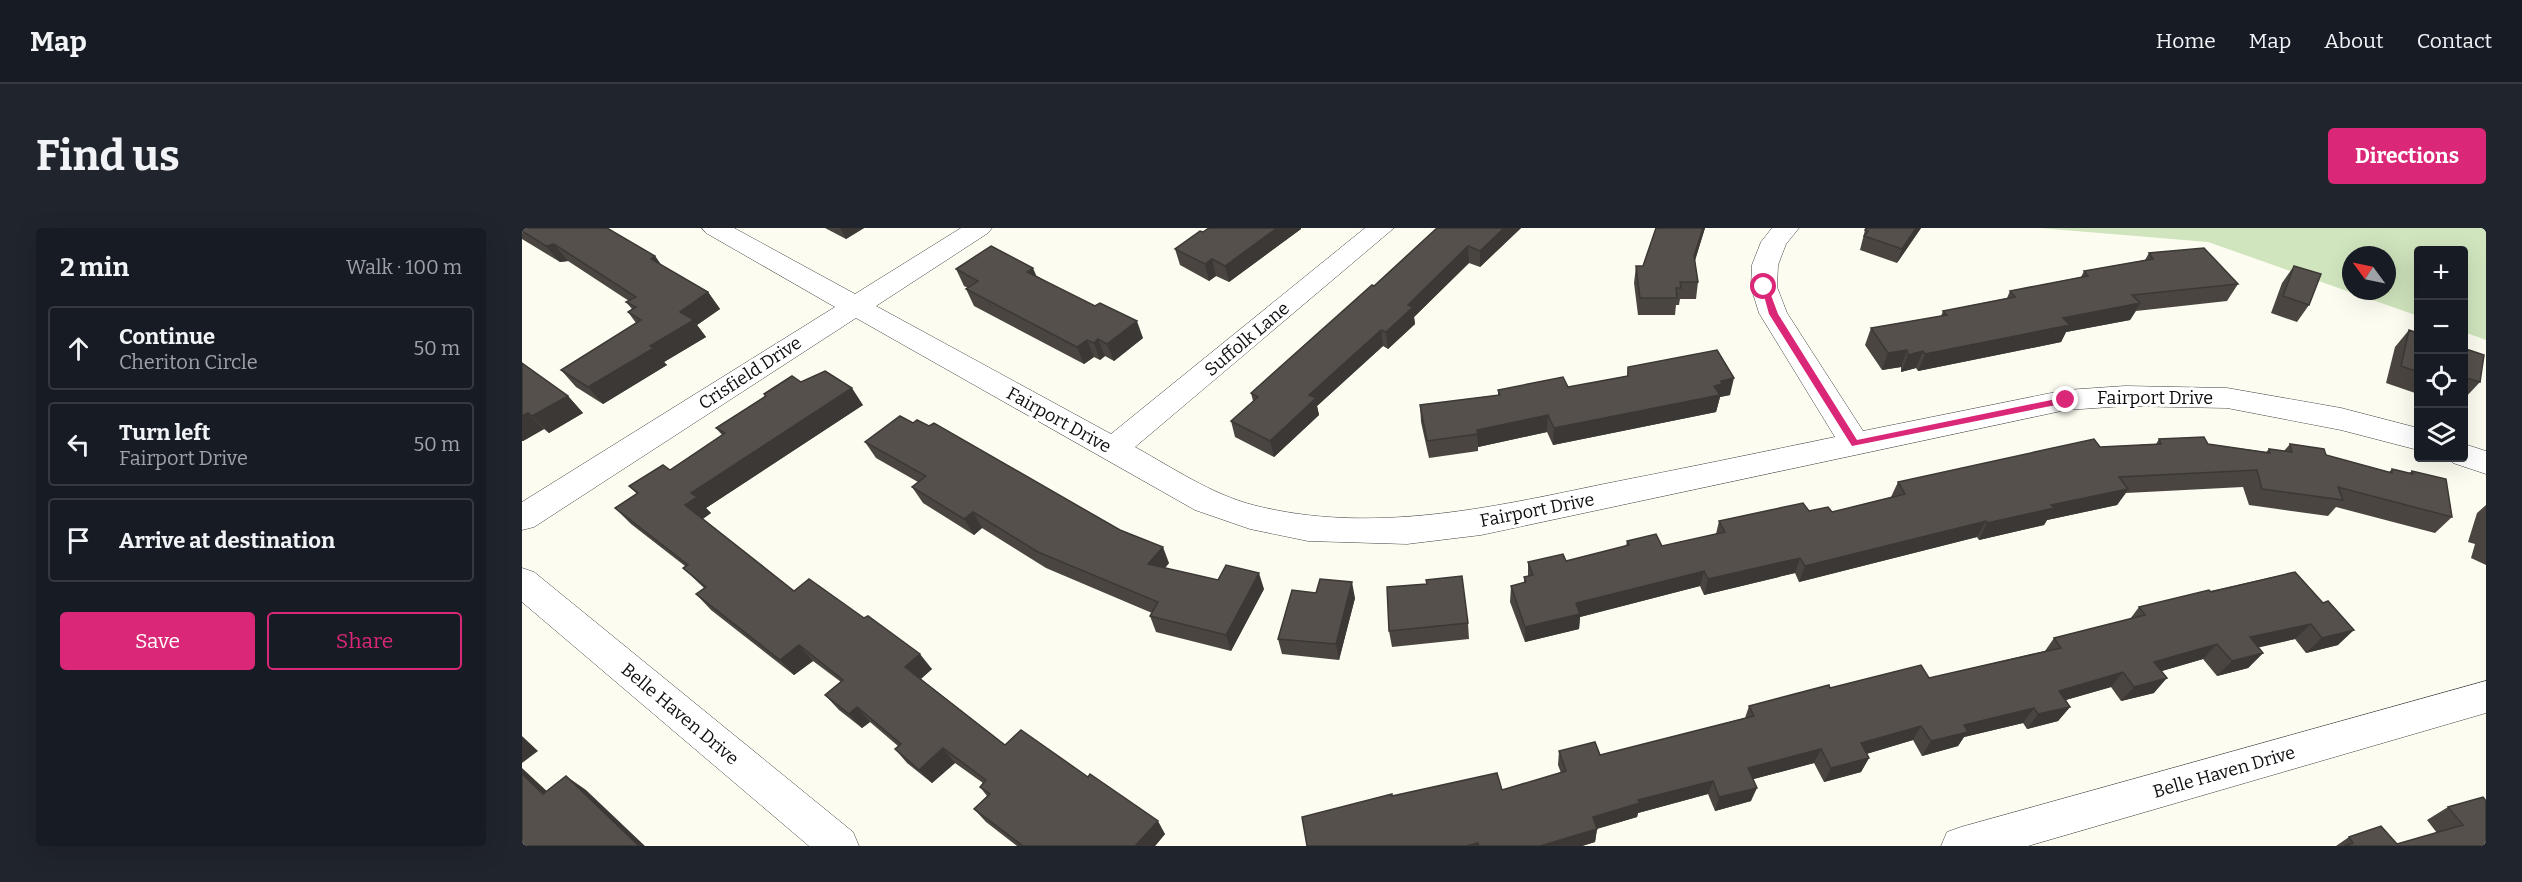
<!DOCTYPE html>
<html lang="en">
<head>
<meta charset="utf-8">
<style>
  :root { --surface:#171b24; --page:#20242c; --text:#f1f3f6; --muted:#9ea1a6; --line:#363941; --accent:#db2777 }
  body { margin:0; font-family:Bitter,serif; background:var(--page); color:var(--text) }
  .controls { position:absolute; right:18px; top:18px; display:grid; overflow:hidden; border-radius:6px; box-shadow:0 6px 24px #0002 }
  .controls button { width:54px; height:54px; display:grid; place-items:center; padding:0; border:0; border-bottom:2px solid var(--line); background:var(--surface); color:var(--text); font:30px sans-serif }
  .compass { position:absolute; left:1820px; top:18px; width:54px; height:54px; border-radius:50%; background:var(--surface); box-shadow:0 6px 24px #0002; rotate:303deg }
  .stop { position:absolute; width:18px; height:18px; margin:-14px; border:4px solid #db2777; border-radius:50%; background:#fff }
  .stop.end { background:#db2777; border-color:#fff; box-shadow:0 2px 6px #0008 }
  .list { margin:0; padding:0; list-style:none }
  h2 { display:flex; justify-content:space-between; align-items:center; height:78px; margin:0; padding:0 24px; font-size:26px }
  h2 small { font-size:20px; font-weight:400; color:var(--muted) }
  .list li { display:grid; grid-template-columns:39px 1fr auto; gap:18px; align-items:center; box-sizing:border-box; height:84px; margin:0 12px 12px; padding:0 12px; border:2px solid var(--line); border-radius:6px }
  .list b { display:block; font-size:22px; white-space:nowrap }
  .list p { margin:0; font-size:20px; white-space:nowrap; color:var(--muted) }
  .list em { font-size:20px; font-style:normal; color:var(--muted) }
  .actions { display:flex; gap:12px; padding:18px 24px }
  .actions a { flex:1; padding:14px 0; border:2px solid var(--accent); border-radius:6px; text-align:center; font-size:21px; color:var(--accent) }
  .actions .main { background:var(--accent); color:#fff }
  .icon { flex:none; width:33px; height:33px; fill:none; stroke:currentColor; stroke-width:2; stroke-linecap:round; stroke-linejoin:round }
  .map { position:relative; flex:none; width:1964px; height:618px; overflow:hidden; border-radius:6px }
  header { display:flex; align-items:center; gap:36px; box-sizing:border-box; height:84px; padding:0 30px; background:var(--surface); border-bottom:2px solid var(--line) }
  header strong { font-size:28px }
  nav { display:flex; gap:33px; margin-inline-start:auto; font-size:21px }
  .intro { display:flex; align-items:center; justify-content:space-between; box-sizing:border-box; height:144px; padding:0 36px }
  h1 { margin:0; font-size:42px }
  .button { padding:15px 27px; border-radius:6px; background:var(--accent); color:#fff; font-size:21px; font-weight:700 }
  main { display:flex; gap:36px; padding:0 36px }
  aside { flex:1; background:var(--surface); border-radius:6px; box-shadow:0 6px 24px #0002 }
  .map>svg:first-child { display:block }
  .green { fill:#d0e5be; fill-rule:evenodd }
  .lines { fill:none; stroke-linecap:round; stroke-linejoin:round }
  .street-casing { stroke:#414141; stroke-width:1 }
  .street { fill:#fff; fill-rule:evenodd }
  .wall { fill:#4a4541 }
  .shaded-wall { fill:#3c3835 }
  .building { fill:#56504c; stroke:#3c3835; stroke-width:1.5 }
  .route { fill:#db2777 }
  .labels { text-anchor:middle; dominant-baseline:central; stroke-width:6; stroke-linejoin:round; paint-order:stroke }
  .street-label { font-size:18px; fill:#0e0e0e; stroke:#fff }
</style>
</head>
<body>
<header>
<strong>Map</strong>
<nav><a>Home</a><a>Map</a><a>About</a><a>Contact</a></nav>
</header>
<div class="intro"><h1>Find us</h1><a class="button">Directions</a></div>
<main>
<aside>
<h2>2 min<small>Walk · 100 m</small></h2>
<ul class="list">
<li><svg class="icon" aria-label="ahead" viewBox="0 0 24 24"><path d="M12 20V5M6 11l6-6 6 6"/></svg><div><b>Continue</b><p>Cheriton Circle</p></div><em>50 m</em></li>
<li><svg class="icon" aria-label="left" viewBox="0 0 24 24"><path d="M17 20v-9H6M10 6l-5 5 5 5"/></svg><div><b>Turn left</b><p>Fairport Drive</p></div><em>50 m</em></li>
<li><svg class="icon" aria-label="arrive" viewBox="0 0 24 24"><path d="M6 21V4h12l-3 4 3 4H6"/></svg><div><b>Arrive at destination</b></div></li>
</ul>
<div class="actions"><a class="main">Save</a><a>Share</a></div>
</aside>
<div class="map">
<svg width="1964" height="618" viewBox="0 0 1964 618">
  <rect width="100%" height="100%" fill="#fdfcf1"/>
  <path class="green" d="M1517,0H1964V112L1942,104V22H1896V88L1686,14ZM1829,27H1865V63H1829Z"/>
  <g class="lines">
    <defs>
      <path id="street" d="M180,0H212L333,66L439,0H470L466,5L354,78L589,206L843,0H872L613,219C651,240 689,266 731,277C848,307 967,280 1082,256C1159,241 1236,225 1313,209L1237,85L1229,59L1230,37L1239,14L1250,0H1277L1264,16L1256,37L1255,59L1265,85L1341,203L1544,162L1603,158L1705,160L1819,180L1896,200V222L1819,202L1705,180L1603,178L1544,182L959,307L885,316L786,313L728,301L673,282L334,90L12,299L0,302V274L313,79L184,5Z
        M1942,216L1964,223V246L1931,235L1928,230H1942Z
        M0,340L12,344L331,604L337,618H287L0,374Z
        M1964,453V485L1506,618H1419L1425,604L1439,599Z"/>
    </defs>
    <use href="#street" class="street-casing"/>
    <use href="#street" class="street"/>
  </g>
  <path class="wall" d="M0,0L133,28L139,37L186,64L198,81L175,97L184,109L142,134L145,137L81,176L54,159L39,142L114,95L106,84L110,81L104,74L107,73L46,33L38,34L0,11Z
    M303,0H342L324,11Z
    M915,0H999L958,39L947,35L892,89L893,96L866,121L861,118L795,178L797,187L752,229L713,209L709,193L731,173L729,165L852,58Z
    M1134,0H1183L1173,33L1176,54L1174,71H1158L1157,77H1154L1153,87H1116L1112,55L1114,38H1121Z
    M1399,0L1375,35L1338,22L1343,2Z
    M779,1L707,54L694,48L687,53L658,37L653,21L681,4Z
    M1627,25L1716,56L1705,73L1614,83L1608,92L1544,104L1539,114L1396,143L1394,140L1379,144V139L1360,142L1343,117L1349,100L1419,88L1421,83L1485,70L1488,63L1559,49L1562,43L1623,32Z
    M1772,38L1787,77L1775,94L1749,85L1760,55Z
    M434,41L515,48L621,110L592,133L583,128L578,132L572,129L562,136L452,78L444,61L446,60L442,58Z
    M1887,102L1896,105V166L1864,155L1873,119Z
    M1941,120L1958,154L1942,171H1941Z
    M0,135L46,168L61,185L27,205L22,201L1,213H0Z
    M1106,139L1208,167L1198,169L1194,184L1031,217L1025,204L956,219V223L907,230L899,194L898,177L976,167V162L1046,159L1105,148Z
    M279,154L341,177L184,280L189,285L181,291L272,363L410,441L399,451L483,517L643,606L633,618H495L464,594L452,581L465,568L458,559L461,555L433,535L410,555L385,535L373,521L376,518L348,494L340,500L317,482L303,467L319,454L291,433L272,447L189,382L174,366L182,360L161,340L163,338L109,296L93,280L115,266L107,258L148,242L200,207L194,200L243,168L242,166Z
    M1637,211L1686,216L1744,224L1747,221L1762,223L1768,216L1804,227L1867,244L1870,241L1887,245L1890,243L1930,289L1913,305L1814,279L1806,288L1727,277L1721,259L1604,265L1595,277L1525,292L1522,297L1457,312L1455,309L1277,354L1273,345L1182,367L1178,358L1058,389L1057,401L1003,414L988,374L989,358L1002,355V349L1006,348V334L1044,333L1104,318L1105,313L1140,318L1194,306L1197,293L1287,283L1310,284L1369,269L1376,254L1578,219L1634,216Z
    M343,214L647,335L643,340L696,352L742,361L709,423L634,404L628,388L630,385L524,340L460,300L452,307L401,275L390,259L396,254L354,230Z
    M1964,277V337L1949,330L1953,316L1946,314L1955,285Z
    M1773,344L1816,417L1784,425L1773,411L1736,419L1741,425L1726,440L1695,448L1681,431L1640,443L1632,465L1599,473L1589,459L1544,472L1548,479L1536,493L1505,501L1501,495L1442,509L1436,518L1400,528L1391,512L1344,526L1347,530L1339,544L1302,554L1292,535L1231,551L1229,573L1193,583L1186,566L1116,585L1115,589L1075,601L1073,614L1060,618H785L870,568L980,562L1039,545L1036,537L1037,523L1078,527L1223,490L1227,478L1308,460L1407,450L1523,423L1532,410L1608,391L1617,379Z
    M905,356L946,395L947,411L870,419L867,403Z
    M794,365L833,370L817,432L760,426L756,411Z
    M1926,579L1964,618H1814L1827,609L1875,616L1915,605L1905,592Z"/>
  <path class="shaded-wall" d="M318,0H342L324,11Z
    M755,0H779V1L707,54L703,38Z
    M982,0H999L958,39V23Z
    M1181,0H1183L1169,44L1172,28Z
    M1394,0H1399L1375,35L1380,21Z
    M32,16L46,33L38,34L24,18Z
    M946,18L947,35L892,89L893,96L866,121L864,104L886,77Z
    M133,28L145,45L129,31Z
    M690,31L694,48L687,53L683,36Z
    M511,40L518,56L505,44Z
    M186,64L198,81L175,97L184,109L142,134L145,137L81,176L66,159L158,84Z
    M1618,75L1608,92L1544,104L1539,114L1396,143L1403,126L1541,90Z
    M615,93L621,110L592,133L585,116Z
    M859,102L861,118L795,178L797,187L752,229L748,213L787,167Z
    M576,111L583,128L578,132L572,115Z
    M565,112L572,129L562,136L555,119Z
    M1385,122L1379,139L1360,142L1366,125Z
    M1401,123L1394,140L1379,144L1386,127Z
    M1212,150L1208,167L1198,169L1194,184L1031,217L1032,200L1192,158L1199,153Z
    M330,160L341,177L184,280L189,285L177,293L163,277L169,265Z
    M46,168L61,185L27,205L10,188Z
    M6,185L22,201L1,213L0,212V188Z
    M1026,187L1025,204L956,219L955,202Z
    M1606,261L1595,277L1525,292L1522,297L1457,312L1465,295L1529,277Z
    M451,284L460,300L452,307L442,291Z
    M1464,293L1455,309L1277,354L1283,338Z
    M641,319L647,335L633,352L626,336Z
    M1278,330L1273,345L1182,367L1186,351Z
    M1182,343L1178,358L1058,389L1057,401L1003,414V399L1054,375Z
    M737,345L742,361L709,423L704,407Z
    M830,354L833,370L817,432L814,416Z
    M1789,396L1773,411L1713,425L1728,409Z
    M1832,402L1816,417L1784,425L1800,410Z
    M1695,416L1681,431L1619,449L1632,434Z
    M277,417L291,433L272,447L258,432Z
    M1741,425L1726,440L1695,448L1710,433Z
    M398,426L410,441L395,454L383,439Z
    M1601,444L1589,459L1526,477L1537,463Z
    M1645,450L1632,465L1599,473L1612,459Z
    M335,479L348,494L340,500L327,486Z
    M1548,479L1536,493L1505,501L1516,486Z
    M1512,480L1501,495L1442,509L1436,518L1400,528L1409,513L1442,497Z
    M1399,498L1391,512L1331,530L1339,515Z
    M0,508L16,523L0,535Z
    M421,520L433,535L410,555L397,542Z
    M1299,521L1292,535L1221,554L1226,540Z
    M1347,530L1339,544L1302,554L1309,540Z
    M0,540L42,579L21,566L0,546Z
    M44,548L64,562L123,618H117Z
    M1191,553L1186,566L1116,585L1115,589L1070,602L1071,589L1116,572Z
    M1235,560L1229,573L1193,583L1197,569Z
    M636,593L643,606L633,618H613Z
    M1075,601L1073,614L1060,618H1018Z
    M956,615V618H944Z"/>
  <path class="building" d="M0,0H85L133,28L129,31L186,64L158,84L172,92L128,118L132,120L66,159L39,142L119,92L106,84L114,79L104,74L114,69L32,16L24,18L0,3Z
    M687,0H755L703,38L690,31L683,36L653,21L678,3L681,4Z
    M915,0H982L958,23L946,18L886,77L891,79L864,104L859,102L787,167L794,170L748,213L709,193L736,169L729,165L850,57L852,58Z
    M1134,0H1181L1172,28L1176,54H1158L1159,60H1154L1155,70H1118L1114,38H1121Z
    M1344,0H1394L1380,21L1342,8L1346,3L1343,2Z
    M469,18L511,40L505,44L573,78L578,75L615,93L585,116L576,111L572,115L565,112L555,119L444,61L456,53L434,41Z
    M1682,20L1716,56L1610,67L1618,75L1541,90L1548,97L1403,126L1401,123L1386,127L1385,122L1366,125L1349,100L1425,87L1421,83L1493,69L1488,63L1566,48L1562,43L1631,31L1627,25Z
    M1772,38L1799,46L1787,77L1761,68Z
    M1887,102L1896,105V144L1879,138Z
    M1941,120L1962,127L1958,154L1941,149Z
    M1195,122L1212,150L1199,153L1200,156L1192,158L1198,167L1032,200L1026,187L955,202L956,206L905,213L898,177L978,167L976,162L1041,149L1046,159L1106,148V139Z
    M0,135L46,168L10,188L6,185L0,188Z
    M303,143L330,160L169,265L175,269L163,277L272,363L287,351L342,390L346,388L398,426L383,439L483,517L499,502L566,549L568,546L636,593L613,618H501L452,581L468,566L458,559L464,552L421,520L397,542L373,521L379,516L335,479L327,486L303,467L321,452L277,417L258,432L174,366L184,359L161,340L166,337L93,280L116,265L107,258L141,237L148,242L203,205L194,200L244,168L242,166L270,148L279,154Z
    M378,188L391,195L395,192L407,198L412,195L598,302L641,319L626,336L696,352L704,337L737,345L704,407L628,388L636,374L516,324L451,284L442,291L390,259L404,248L343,214Z
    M1682,209L1686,216L1748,225L1747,221L1770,224L1768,216L1802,221L1804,227L1870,245V241L1891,246L1890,243L1924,251L1930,289L1816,259L1821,272L1740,261L1735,242L1597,249L1606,261L1529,277L1532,280L1465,295L1464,293L1283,338L1278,330L1186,351L1182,343L1054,375L1058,386L1003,399L989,358L1004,354L1002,349L1011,347L1006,334L1041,326L1044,333L1107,317L1105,313L1134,306L1140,318L1203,304L1197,293L1281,275L1287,283L1306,279L1310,284L1383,266L1376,254L1572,211L1578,219L1639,216L1637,211Z
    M1773,344L1801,375L1806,373L1832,402L1800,410L1789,396L1728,409L1741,425L1710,433L1695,416L1632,434L1645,450L1612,459L1601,444L1537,463L1548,479L1516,486L1512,480L1442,497L1446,504L1409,513L1399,498L1339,515L1347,530L1309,540L1299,521L1226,540L1235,560L1197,569L1191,553L1116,572L1118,575L1071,589L1075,601L1018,618H957L956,615L944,618H785L780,589L870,566V568L975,545L980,562L1044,543L1037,523L1073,514L1078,527L1232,488L1227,478L1307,457L1308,460L1399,437L1407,450L1539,420L1532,410L1623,387L1617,379L1687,362L1689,364Z
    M940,348L946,395L867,403L865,359L905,356L904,352Z
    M798,351L830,354L814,416L756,411L770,362L794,365Z
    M0,546L21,566L44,548L117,618H0Z
    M1961,569L1964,573V618H1822L1831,615L1827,609L1859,598L1875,616L1941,597L1926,579Z"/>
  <path class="route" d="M1239,57L1246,59L1256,86L1335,212L1544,169L1548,172L1544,175L1330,218L1247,86Z"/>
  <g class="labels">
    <g class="street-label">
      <text transform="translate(725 111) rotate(-40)">Suffolk Lane</text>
      <text transform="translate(228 145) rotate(-33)">Crisfield Drive</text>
      <text x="1633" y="170">Fairport Drive</text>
      <text transform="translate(537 192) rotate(29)">Fairport Drive</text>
      <text transform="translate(1015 282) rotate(-11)">Fairport Drive</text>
      <text transform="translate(158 486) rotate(40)">Belle Haven Drive</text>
      <text transform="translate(1702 544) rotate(-16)">Belle Haven Drive</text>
    </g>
  </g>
</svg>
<div class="controls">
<button>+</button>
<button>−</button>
<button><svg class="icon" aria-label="locate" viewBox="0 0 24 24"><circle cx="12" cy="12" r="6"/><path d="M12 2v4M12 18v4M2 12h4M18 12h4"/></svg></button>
<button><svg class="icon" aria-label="layers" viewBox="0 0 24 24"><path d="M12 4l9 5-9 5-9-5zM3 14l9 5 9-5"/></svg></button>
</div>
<svg class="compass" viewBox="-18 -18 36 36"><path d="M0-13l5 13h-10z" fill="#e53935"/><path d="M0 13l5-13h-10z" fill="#9ea1a6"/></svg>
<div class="stop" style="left:1242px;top:59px"></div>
<div class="stop end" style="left:1544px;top:172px"></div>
</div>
</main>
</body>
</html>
